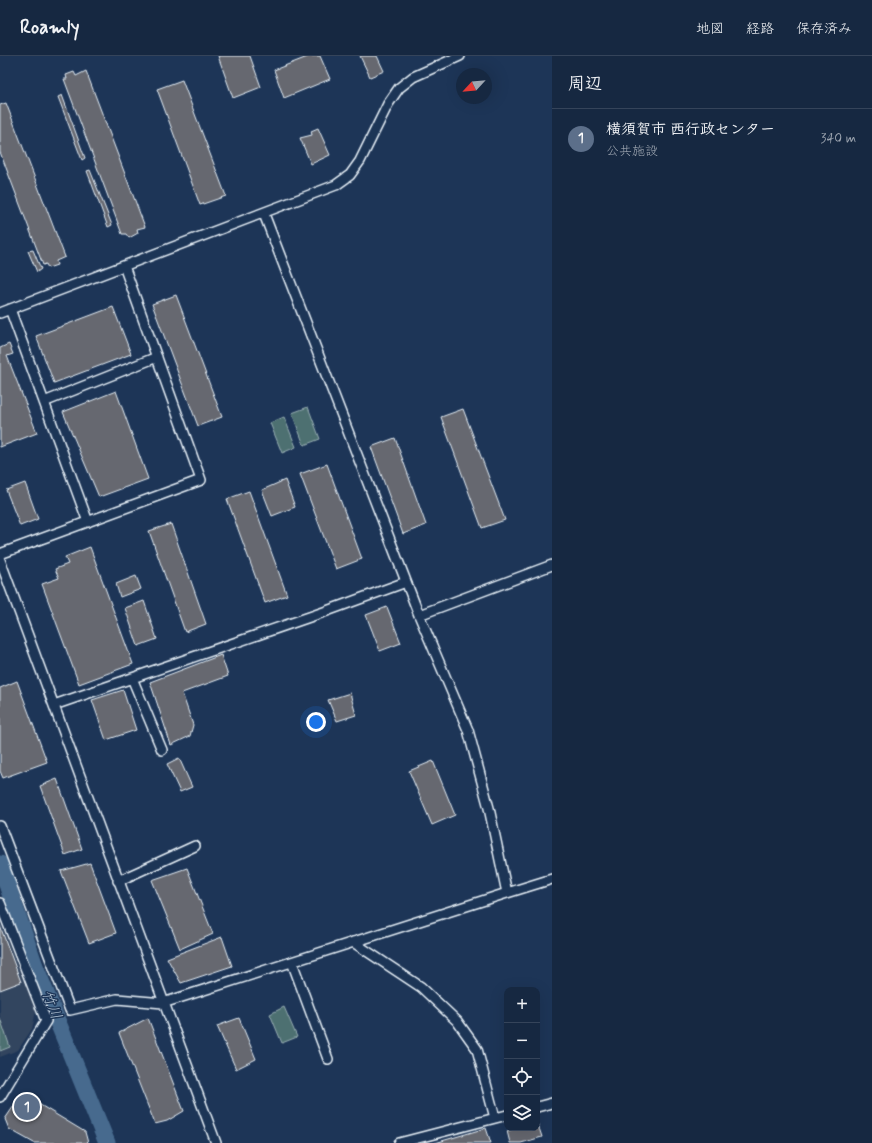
<!DOCTYPE html>
<html lang="ja">
<head>
<meta charset="utf-8">
<style>
  :root { --surface:#162841; --page:#23344c; --text:#f1f3f6; --muted:#9ea6b1; --line:#35445a; --accent:#8bbbb9 }
  body { margin:0; font-family:Mynerve,"Klee One",sans-serif; background:var(--page); color:var(--text) }
  .controls { position:absolute; right:12px; bottom:12px; display:grid; overflow:hidden; border-radius:8px; box-shadow:0 4px 16px #0002 }
  .controls button { width:36px; height:36px; display:grid; place-items:center; padding:0; border:0; border-bottom:1px solid var(--line); background:var(--surface); color:var(--text); font:20px sans-serif }
  .compass { position:absolute; left:456px; top:12px; width:36px; height:36px; border-radius:50%; background:var(--surface); box-shadow:0 4px 16px #0002; rotate:244deg }
  .you { position:absolute; left:316px; top:666px; width:14px; height:14px; margin:-10px; border:3px solid #fff; border-radius:50%; background:#1a73e8; box-shadow:0 0 0 6px #1a73e833 }
  .badge { display:grid; place-items:center; width:26px; height:26px; border-radius:50%; background:var(--accent); color:#fff; font-size:13px; font-weight:700 }
  .pin { position:absolute; translate:-50% -50%; border:2px solid #fff; box-shadow:0 1px 4px #0006 }
  .list { margin:0; padding:0; list-style:none }
  h2 { display:flex; justify-content:space-between; align-items:center; height:52px; margin:0; padding:0 16px; font-size:17px }
  h2 small { font-size:13px; font-weight:400; color:var(--muted) }
  .list li { display:grid; grid-template-columns:26px 1fr auto; gap:12px; align-items:center; box-sizing:border-box; height:60px; padding:0 16px; border-top:1px solid var(--line) }
  .list b { display:block; font-size:15px; white-space:nowrap }
  .list p { margin:0; font-size:13px; white-space:nowrap; color:var(--muted) }
  .list em { font-size:13px; font-style:normal; color:var(--muted) }
  .icon { flex:none; width:22px; height:22px; fill:none; stroke:currentColor; stroke-width:2; stroke-linecap:round; stroke-linejoin:round }
  .map { position:relative; flex:none; width:552px; height:1087px; overflow:hidden }
  header { display:flex; align-items:center; gap:24px; box-sizing:border-box; height:56px; padding:0 20px; background:var(--surface); border-bottom:1px solid var(--line) }
  header strong { font-size:19px }
  nav { display:flex; gap:22px; margin-inline-start:auto; font-size:14px }
  main { display:flex }
  aside { flex:1; background:var(--surface) }
  .map>svg:first-child { display:block }
  .built { fill:#33445e }
  .green { fill:#4d7071; stroke:#9ab0b4 }
  .lines { fill:none; stroke-linecap:round; stroke-linejoin:round }
  .river { stroke:#476b8e; stroke-width:17 }
  .building { fill:#666870; stroke:#e8f1f8 }
  .minor-casing { stroke:#e8f1f8; stroke-width:12 }
  .minor { stroke:#1d3557; stroke-width:9 }
  .labels { text-anchor:middle; dominant-baseline:central; stroke-width:3; stroke-linejoin:round; paint-order:stroke }
  .water-label { font-size:15px; font-style:italic; fill:#b0c2d3; stroke:#1d3557 }
</style>
</head>
<body>
<header>
<strong>Roamly</strong>
<nav><a>地図</a><a>経路</a><a>保存済み</a></nav>
</header>
<main>
<div class="map">
<svg width="552" height="1087" viewBox="0 0 552 1087">
  <rect width="100%" height="100%" fill="#1d3557"/>
  <filter id="ink" filterUnits="userSpaceOnUse"><feTurbulence type="fractalNoise" baseFrequency=".025" numOctaves="2"/><feDisplacementMap in="SourceGraphic" scale="8" xChannelSelector="R" yChannelSelector="G"/><feConvolveMatrix kernelMatrix="1 2 1 2 8 2 1 2 1" color-interpolation-filters="sRGB"/></filter>
  <g filter="url(#ink)">
    <path class="built" d="M0,861L36,955L32,973L18,994L0,1001Z"/>
    <path class="green" d="M308,351L320,383L304,389L292,357Z
      M284,361L296,391L282,397L270,367Z
      M284,951L297,981L282,987L270,958Z
      M0,962L10,991L0,995Z"/>
    <g class="lines">
      <path class="river" d="M0,808L35,910L107,1087"/>
    </g>
    <path class="building" d="M218,0H250L261,31L233,42Z
      M310,0H320L330,23L284,42L274,14Z
      M360,0H377L384,15L370,21Z
      M86,15L145,171L137,173L138,177L129,182L126,178H122L64,23H67L66,19L74,16L76,20Z
      M182,24L226,140L200,149L157,33Z
      M62,39L85,102L82,104L58,41Z
      M6,47L65,201L56,205L57,209L48,212L46,208L43,209L0,96V49Z
      M318,72L330,99L311,108L300,82L312,79L311,75Z
      M90,114L112,169L108,171L87,115Z
      M33,194L41,213L37,216L28,195Z
      M176,239L222,361L198,370L152,248Z
      M113,251L131,298L54,327L36,280Z
      M9,288L13,298L7,300L37,377L0,391V292Z
      M116,335L148,423L99,441L63,356Z
      M463,353L505,464L482,472L441,361Z
      M395,382L426,469L403,478L371,391Z
      M327,408L362,503L336,513L300,418Z
      M285,424L295,451L272,460L262,434Z
      M25,427L38,463L20,470L6,434Z
      M249,435L287,539L265,547L227,443Z
      M171,468L206,568L185,576L149,475Z
      M90,491L133,608L79,628L42,528L59,522L55,513L68,508L65,501Z
      M136,520L141,533L120,541L116,528Z
      M144,545L157,583L138,590L125,552Z
      M387,551L401,587L380,595L366,559Z
      M221,599L228,620L182,637L193,669L190,680L171,689L150,626Z
      M17,625L47,706L3,722L0,715V632Z
      M123,634L136,674L106,684L92,644Z
      M350,637L356,659L337,665L328,644Z
      M179,702L192,731L180,736L167,708Z
      M433,705L455,759L432,769L409,715Z
      M57,723L82,793L65,799L40,730Z
      M90,807L116,877L89,887L61,815Z
      M187,812L213,878L180,893L152,824Z
      M0,870L21,926L0,934Z
      M222,881L232,910L181,927L167,902Z
      M148,962L184,1055L167,1065L155,1068L119,977Z
      M239,962L256,1003L236,1013L217,970Z
      M22,1038L85,1076L88,1087H34L9,1073L5,1063Z
      M537,1066L542,1081L521,1087H510L507,1075L517,1072H537Z
      M486,1072L491,1087H435Z"/>
    <g class="lines">
      <defs>
        <path id="minor" d="M264,158L419,559L468,674L489,752L507,837L552,823
          M10,253L88,466
          M0,257L336,129L350,119L360,105L388,48L399,32L413,21L460,0
          M44,346L157,301
          M0,498L201,424L124,210
          M0,504L216,1087
          M419,559L552,509
          M132,622L162,694
          M54,649L324,556L406,526
          M0,770L70,954L117,943L163,947L507,837
          M118,825L195,790
          M0,847L46,965L0,1041
          M353,886L421,931L457,965L477,993L495,1062
          M292,906L328,1003
          M537,1051L552,1047
          M399,1087L507,1059"/>
      </defs>
      <use href="#minor" class="minor-casing"/>
      <use href="#minor" class="minor"/>
    </g>
  </g>
  <g class="labels">
    <g class="water-label">
      <text transform="translate(51 949) rotate(68)">竹川</text>
    </g>
  </g>
</svg>
<div class="controls">
<button>+</button>
<button>−</button>
<button><svg class="icon" aria-label="locate" viewBox="0 0 24 24"><circle cx="12" cy="12" r="6"/><path d="M12 2v4M12 18v4M2 12h4M18 12h4"/></svg></button>
<button><svg class="icon" aria-label="layers" viewBox="0 0 24 24"><path d="M12 4l9 5-9 5-9-5zM3 14l9 5 9-5"/></svg></button>
</div>
<svg class="compass" viewBox="-18 -18 36 36"><path d="M0-13l5 13h-10z" fill="#e53935"/><path d="M0 13l5-13h-10z" fill="#9ea6b1"/></svg>
<div class="you"></div>
<div class="pin badge" style="left:27px;top:1051px;background:#5c6f8a">1</div>
</div>
<aside>
<h2>周辺<small></small></h2>
<ul class="list">
<li><span class="badge" style="background:#5c6f8a">1</span><div><b>横須賀市 西行政センター</b><p>公共施設</p></div><em>340 m</em></li>
</ul>
</aside>
</main>
</body>
</html>
